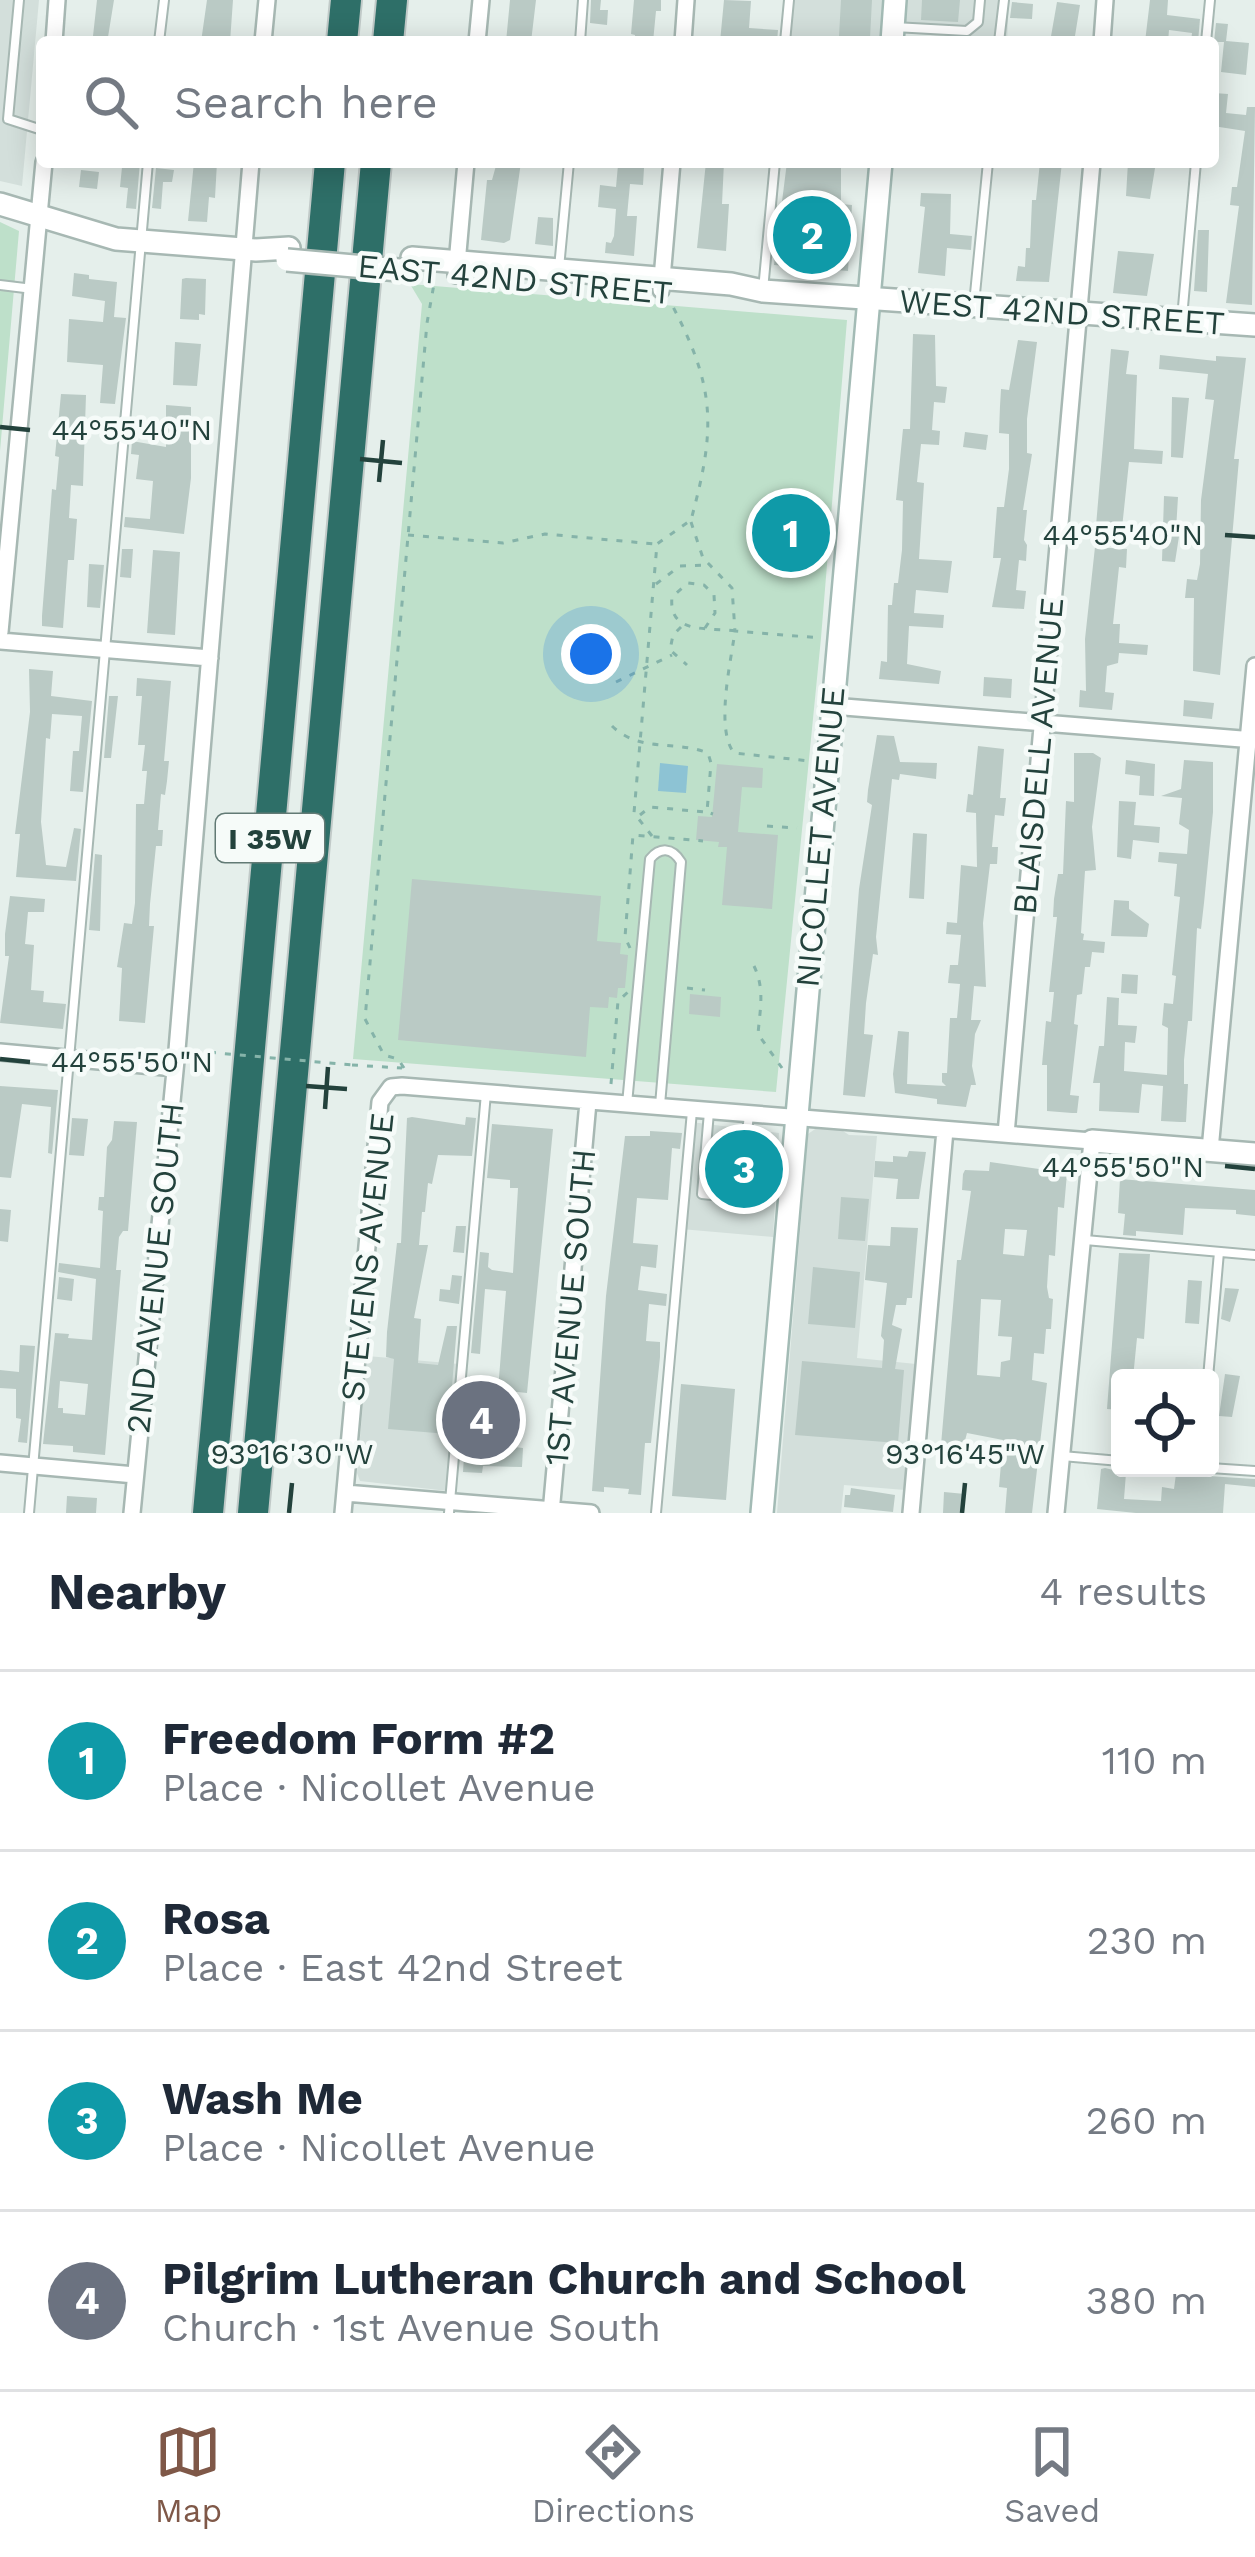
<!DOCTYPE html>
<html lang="en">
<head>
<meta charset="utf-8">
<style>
  :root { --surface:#fff; --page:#f6f6f7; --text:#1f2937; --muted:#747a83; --line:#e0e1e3; --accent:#7f5848 }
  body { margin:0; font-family:"Work Sans",sans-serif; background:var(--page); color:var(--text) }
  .controls { position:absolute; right:36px; bottom:36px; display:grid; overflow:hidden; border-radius:12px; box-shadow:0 6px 30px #0003 }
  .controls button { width:108px; height:108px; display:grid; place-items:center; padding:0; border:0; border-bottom:3px solid var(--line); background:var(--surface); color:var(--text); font:60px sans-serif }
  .you { position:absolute; left:591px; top:654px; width:42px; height:42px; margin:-30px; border:9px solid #fff; border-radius:50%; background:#1a73e8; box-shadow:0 0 0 18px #1a73e833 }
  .badge { display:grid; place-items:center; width:78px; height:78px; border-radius:50%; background:var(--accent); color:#fff; font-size:39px; font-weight:700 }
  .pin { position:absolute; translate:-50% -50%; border:6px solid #fff; box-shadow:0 3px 12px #0006 }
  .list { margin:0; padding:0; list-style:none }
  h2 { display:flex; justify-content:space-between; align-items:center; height:156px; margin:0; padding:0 48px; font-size:51px }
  h2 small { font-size:39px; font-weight:400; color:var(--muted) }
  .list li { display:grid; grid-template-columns:78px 1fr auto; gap:36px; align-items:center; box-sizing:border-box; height:180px; padding:0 48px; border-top:3px solid var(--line) }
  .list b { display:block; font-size:45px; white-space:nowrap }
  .list p { margin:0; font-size:39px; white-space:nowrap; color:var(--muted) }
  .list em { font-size:39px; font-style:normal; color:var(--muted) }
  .icon { flex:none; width:66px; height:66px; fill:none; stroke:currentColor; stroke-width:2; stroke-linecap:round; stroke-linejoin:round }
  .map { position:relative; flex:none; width:1255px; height:1513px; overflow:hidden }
  .search { position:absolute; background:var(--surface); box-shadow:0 6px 30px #0003; left:36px; right:36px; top:36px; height:132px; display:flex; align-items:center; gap:30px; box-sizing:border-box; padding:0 42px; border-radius:12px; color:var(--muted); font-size:45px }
  .sheet { height:876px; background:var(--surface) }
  nav { display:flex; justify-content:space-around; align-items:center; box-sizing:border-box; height:168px; border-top:3px solid var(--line); background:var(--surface); font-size:33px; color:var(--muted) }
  nav a { display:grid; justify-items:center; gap:6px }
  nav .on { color:var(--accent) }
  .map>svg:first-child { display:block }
  .built { fill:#d3dfdb }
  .green { fill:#bee0ca }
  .water { fill:#8dc3d4 }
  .building { fill:#bacac5; fill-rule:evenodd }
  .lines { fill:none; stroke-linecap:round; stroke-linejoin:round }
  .service-casing { stroke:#a7b8b3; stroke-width:12 }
  .minor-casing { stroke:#a7b8b3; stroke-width:20 }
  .tertiary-casing { stroke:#a7b8b3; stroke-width:26 }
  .secondary-casing { stroke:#a3bbb5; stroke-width:26 }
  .motorway-casing { stroke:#c1cac8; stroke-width:34 }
  .path { stroke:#85b3a9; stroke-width:3; stroke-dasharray:6 9; stroke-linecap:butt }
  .service { stroke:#fff; stroke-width:8 }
  .minor { stroke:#fff; stroke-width:15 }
  .tertiary { stroke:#fff; stroke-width:21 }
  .secondary { stroke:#fff; stroke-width:21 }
  .motorway { stroke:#2e6f68; stroke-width:30 }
  .tertiary-bridge-casing { stroke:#a7b8b3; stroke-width:26; stroke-linecap:butt }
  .path-bridge { stroke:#85b3a9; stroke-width:3; stroke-dasharray:6 9; stroke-linecap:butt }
  .tertiary-bridge { stroke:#fff; stroke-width:21 }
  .ticks { fill:none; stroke:#23423c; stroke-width:4.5 }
  .labels { text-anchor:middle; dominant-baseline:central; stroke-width:9; stroke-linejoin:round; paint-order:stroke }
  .shield { fill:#f6fbf9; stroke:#627a75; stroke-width:3 }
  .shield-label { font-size:30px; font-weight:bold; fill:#23423c }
  .street-label { font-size:33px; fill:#23423c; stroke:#f6fbf9 }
  .ticks-label { font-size:30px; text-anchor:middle; fill:#23423c; stroke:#f6fbf9; stroke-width:9; stroke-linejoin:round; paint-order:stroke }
</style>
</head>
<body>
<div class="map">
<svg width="1255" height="1513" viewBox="0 0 1255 1513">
  <rect width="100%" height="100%" fill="#e5efeb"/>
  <path class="built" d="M0,0H39L22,186L0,181Z
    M791,0H1009L1007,42L883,31L881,42L788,40Z
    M691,1122L779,1133L773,1237L681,1229Z
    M818,1127L840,1129L849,1135L877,1136L857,1358L916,1364L905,1490L844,1485L841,1513H777L808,1134Z
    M367,1356L459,1364L448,1491L360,1481L357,1473Z"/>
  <path class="green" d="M0,222L19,231L0,451Z
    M410,284L847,320L821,638L776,1092L353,1059L422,304Z"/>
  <path class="water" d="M660,763L688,766L686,793L658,791Z"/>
  <path class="building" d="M97,0H114L108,37L93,36Z
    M207,0H233L230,42H201Z
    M510,0H536L531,42H506Z
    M591,0H601L600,10H608L607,25L590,23Z
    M634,0H661V11H656L653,42H635V35L631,34Z
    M724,0L751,1L749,28L778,30L777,42H720Z
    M841,0H872L870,38L839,36Z
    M922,0H960L958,22L921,20Z
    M1150,0H1168L1167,15L1200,19L1198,42H1191L1192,33L1169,30L1168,42H1145Z
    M1012,2L1033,4L1032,19L1010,18Z
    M1057,2L1080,5L1074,42H1050Z
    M1216,23L1228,24L1226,41L1249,43L1246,75L1221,72L1224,42H1214Z
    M1214,93L1228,94L1226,113L1246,115L1247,107H1255L1252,305L1226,303L1239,206L1230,205L1232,187H1237L1245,131L1213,126Z
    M133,162H140L136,209L126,208L128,188L120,187L122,167L132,168Z
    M194,162H217L215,198L209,197L207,222L188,221Z
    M497,162H521L510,240L504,243L481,240L487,180H492Z
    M706,162H724L722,204H729L726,251L697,248Z
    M787,162L841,165V204L852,205L848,271L774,265Z
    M1040,162H1062L1049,282L1016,281L1018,266L1025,267L1026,248H1030L1032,200H1036Z
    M1128,162H1156L1150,199L1126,196Z
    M618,165L644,168L643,185L630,184L627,216H637L634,256L605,253L606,242L611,243L614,236L616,209L598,207L600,185L616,187Z
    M156,168L174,170L172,182H163L161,209L152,208Z
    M81,170L99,172L97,189L79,187Z
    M921,193L951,194L950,234L972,236L971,250L947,248L945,276L918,273L925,207L920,206Z
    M538,217L553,218V246L535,244Z
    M1198,230H1209L1207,292L1194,291Z
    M1118,251L1154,254L1147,296L1113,293Z
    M74,273L89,275V279L117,282L114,317L126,318L115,404L100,403L103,365L67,362L69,319L103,322L105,301L72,296Z
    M186,278L206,279L205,315L199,314V320L180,319L182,279Z
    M913,334L935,335L936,386L947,387L945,403L934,402L932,430L940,431L939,445L921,444L917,482L924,483L919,559L952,561L948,593L916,590L914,613L944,615L943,628L909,626L907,664L941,671L939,684L879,679L881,661L887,662L888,605H892L894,583H898L902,550L903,501L896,500L903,429H910Z
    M1018,340L1037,342L1027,419V453L1032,454L1023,510H1027L1024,540L1027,545L1026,561L1019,560L1016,590L1026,591L1024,609L992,607L1001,558H993L997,507H1004L1009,469V434L999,433L1000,406L1001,389L1009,390Z
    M175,342L201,344L197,386L173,385Z
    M1111,349L1129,351L1126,374L1137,375L1134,449L1163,451L1162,464L1129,462L1122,528L1096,526Z
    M1160,355L1216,361V356L1246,358L1234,459H1239L1220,675L1193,671L1194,598H1185L1187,579L1197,580L1200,564L1201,500L1214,400L1205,399L1208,374L1159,369Z
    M61,394L86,395L83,486L71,485L69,518L77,519L74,560H68L63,628L42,626V616L52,489L56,490L59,457L55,456Z
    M1172,397L1189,398L1183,458L1171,457Z
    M166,405L191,407V478L184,534L124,527L125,517L150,519L153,481L136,479L139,455L131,454L132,441L166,447Z
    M965,432L988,435L986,450L963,447Z
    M1164,496L1178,497L1176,530H1180L1175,562L1162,561Z
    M1095,547L1127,549L1126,568L1119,567L1113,624H1120L1119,643L1148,645L1147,655L1119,653L1118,663L1107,666L1105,692L1114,693L1112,710L1079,707L1080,690L1086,691L1085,639Z
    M122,549H133L131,578L120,577Z
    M153,550L180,552L175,635L147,633Z
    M89,564L104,565L100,608L87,607Z
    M29,669L53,671L51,696L92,701L83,792L70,791L73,751H79L82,716L52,714L50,739L46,738L41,822L46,865L66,867L74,828L81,829L76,881L16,877L20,834H15L30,712Z
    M984,677L1012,679L1011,698L983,696Z
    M137,678L171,681L164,761H169L167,781L165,795L161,794L158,830H163L162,846H156L150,904L149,926H154L145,1023L119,1021L122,968L117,967L124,923L132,924L135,903L136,804H144L147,771H142L145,745H138L142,696H136Z
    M109,696H118L111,758H104Z
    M1184,700L1214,703L1212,719L1183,716Z
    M877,735L894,736L900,762L937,763L936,779L900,774L899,780L892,779L876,937L878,955L873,954L866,1003L864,1034L873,1035L865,1097L843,1095L859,889L872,805L867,802L868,790Z
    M978,746L1004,749L1000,798H1006L1004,816L995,815L992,847H998L997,864H990L983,923L986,987L974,986L971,1020H981L975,1034L972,1066L976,1085H971L966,1107L937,1104V1099L895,1093L893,1074L898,1031L909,1032L907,1084L946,1086L942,1082V1073H947L950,1018H957L960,984L948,983L950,965H958L961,935L946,934L947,922L957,923L961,865L977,867L976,813L966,812L968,794L973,795Z
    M1074,753H1093L1101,758L1092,827L1096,870L1085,871L1081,933L1084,934L1083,940L1105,942L1104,953L1092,952L1090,967H1085L1082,994L1077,995L1074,1024L1078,1025L1070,1095L1079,1096L1077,1113H1072L1047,1111V1065H1042L1046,1021L1051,1022L1054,992H1049L1057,917H1053L1054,899L1058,874H1063L1066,801L1074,802Z
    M1126,760L1155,764L1154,796L1139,795L1140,776L1125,774Z
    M1184,760L1213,762V812L1204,903L1201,929L1197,928L1192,1021H1188L1184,1060V1084H1188L1186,1122H1180L1161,1121L1163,1086L1142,1084L1139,1113L1099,1111L1100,1083H1093L1099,1046H1104L1107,997L1119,998L1118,1025L1137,1026L1135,1043L1125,1042L1124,1071L1167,1075L1168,1028L1162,1025L1164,1003L1173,1004L1176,976L1172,975L1180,897L1174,896L1177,864L1158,862L1159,852L1187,854L1189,830L1179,824L1182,798L1161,796L1181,789Z
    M717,764L763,768L762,788L742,787L738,832L778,835L772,909L722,905L727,847H718L719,842L696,840L698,816L712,817Z
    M1119,801L1136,802L1134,825L1160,827L1159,843L1133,840L1131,859L1117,857Z
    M913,833L927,834L924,899L909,898Z
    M95,854L102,855L100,931L89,930Z
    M412,879L601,896L597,941L621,943L620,954L628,955L625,988H618L617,998L609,997L608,1008L590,1007L586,1057L398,1040Z
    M10,896L45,899L44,912H28L25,944L34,945L31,990L44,991L43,1002L66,1004L63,1029L0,1023L9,956H5V934Z
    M1114,900L1129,901V909L1149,924L1147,937L1111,936Z
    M1122,974L1138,975L1137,994L1121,993Z
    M690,994L721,997L720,1017L689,1014Z
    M0,1086L58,1090L52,1154L48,1153L51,1107L22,1104L11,1178L0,1177Z
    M412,1117L465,1125L466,1117L476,1118L472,1156L438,1155L432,1184L428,1183L425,1212H422L419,1245H428L414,1318L421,1319L418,1363L438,1365L447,1326H457L448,1434L388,1429L394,1359L386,1357L387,1332L397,1243H401L407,1118Z
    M72,1118L88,1119L84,1156L69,1155Z
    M114,1121L137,1122L128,1231H123L119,1237L116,1270H121L105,1455L73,1452V1446L43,1444L55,1333L69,1334L68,1338L92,1340L96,1279L58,1272L59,1263L100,1268L103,1211L98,1210L99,1197H104L107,1147L112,1140ZM60,1381L88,1384L85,1415L63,1413V1408H58Z
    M492,1124L553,1129L527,1393L498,1390L506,1291L485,1289L480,1354L471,1353L480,1252L489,1253L488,1267L492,1270L513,1273L518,1188H510V1180L487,1178Z
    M650,1131L682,1133L680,1149L672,1148L668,1200L637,1198L633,1243L658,1245L656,1268L641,1266L638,1290L667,1294L666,1306L649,1304L646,1341L660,1342V1357L651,1443H645L641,1495L628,1494L629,1489L604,1487V1492L592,1491L606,1296L625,1136H650Z
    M722,1150L769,1155L766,1188L719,1184Z
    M909,1151L926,1152L919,1199H896L898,1179L874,1177L875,1161L893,1162V1156L907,1157Z
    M990,1162L1067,1173L1064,1208L1058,1207L1055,1256L1049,1255L1047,1287L1049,1298L1053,1299L1051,1329H1046L1044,1354L1034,1353L1032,1380L1047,1383L1032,1513H1005L1007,1488L999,1487L1003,1440L967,1433L963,1448L941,1445L957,1260H961L971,1191L962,1190L963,1174L965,1170L989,1171ZM1005,1229L1027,1230L1024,1256L1003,1254ZM981,1299L1001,1300L998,1336L1012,1337L1010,1360L1001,1362L1000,1377L977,1375Z
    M1120,1179L1255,1190V1216L1236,1214V1210L1185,1208L1183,1235L1136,1231V1236L1123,1235L1125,1214L1118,1213Z
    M841,1197L869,1199L865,1241L838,1239Z
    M0,1209L11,1210L8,1242L0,1241Z
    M456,1226H466L464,1253L453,1252Z
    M891,1227L918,1228L912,1298H907L906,1305H896L892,1325L902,1329L895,1369L904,1370L898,1443L795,1435L802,1361L882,1368L884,1340L881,1336L887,1283L865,1280L868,1245L890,1246Z
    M1119,1253L1150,1254L1144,1339L1137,1338L1133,1378H1120V1410L1107,1409Z
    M813,1267L860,1272L855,1328L808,1324Z
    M452,1275L462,1276L459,1304L439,1301L440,1289L450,1290Z
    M59,1277L74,1279L72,1301L57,1299Z
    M1188,1280L1202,1281L1199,1324L1185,1323Z
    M1225,1288L1239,1289L1230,1322L1221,1319Z
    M20,1345L35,1346L27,1443L18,1442L21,1419L16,1418V1389L0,1388V1370L19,1372Z
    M1225,1374L1240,1376L1232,1417L1219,1416Z
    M469,1376L479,1379L477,1414L501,1416L498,1445L523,1448L522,1467L483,1466L482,1473L463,1472Z
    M681,1384L735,1389L726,1500L672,1496Z
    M1105,1468L1126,1473L1124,1499L1161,1501L1162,1487L1174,1489L1176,1474L1255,1479V1487L1225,1484L1223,1513H1136L1097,1509L1101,1469Z
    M851,1488L895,1495L893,1512L844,1507L845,1495H850Z
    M944,1492L965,1494L964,1513H943Z
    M67,1496L97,1498L96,1513H66Z"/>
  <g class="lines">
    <defs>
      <path id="service" d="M19,0L8,119L42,130
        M894,27L967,31L978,22L980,0
        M159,42L164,0
        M580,42L583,0
        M785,42L789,0
        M999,42L1004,0
        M1206,42L1210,0
        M559,268L569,162
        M0,285L33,289
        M763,290L775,162
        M974,304L988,162
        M1182,318L1196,162
        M627,1104L650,859C660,847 672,847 681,862L660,1105
        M709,1112L702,1194L749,1199
        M746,1138L749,1116
        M1085,1240L1255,1255
        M1208,1378L1219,1252
        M1062,1456L1120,1461
        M1210,1468L1255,1471
        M29,1513L148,162
        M449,1513L486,1093
        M656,1513L692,1111"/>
      <path id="minor" d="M54,42L57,0
        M263,42L267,0
        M477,42L481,0
        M683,42L686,0
        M1102,42L1105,0
        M456,275L466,162
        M661,290L672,162
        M0,632L44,162
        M0,641L210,658
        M832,706L1254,740
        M0,1052L175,1068
        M1006,1134L1092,162
        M1210,1150L1255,666
        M0,1463L135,1475
        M345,1493L591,1513
        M132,1513L177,1050L251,162
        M343,1513L380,1102L391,1087L402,1086L1092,1141L1056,1513
        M551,1513L588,1102
        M911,1513L945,1130"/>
      <path id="tertiary" d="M0,204L116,239L256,250L289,248
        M412,258L731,284L763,291L1255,325
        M1092,1141L1255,1154"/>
      <path id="secondary" d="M892,42L895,0
        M762,1513L881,162"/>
      <path id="motorway" d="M342,42L346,0
        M388,42L392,0
        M208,1513L330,162
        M253,1513L376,162"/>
    </defs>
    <use href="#service" class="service-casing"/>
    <use href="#minor" class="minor-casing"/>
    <use href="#tertiary" class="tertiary-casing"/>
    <use href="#secondary" class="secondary-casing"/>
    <use href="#motorway" class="motorway-casing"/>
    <path class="path" d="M691,522L703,558L732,588L735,631L821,638
      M408,535L503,543L545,534L655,544
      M656,584L680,566L706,565
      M681,627L673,635L670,650L687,665
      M705,628L715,613L714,595L704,585L688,583L672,597C668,635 708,627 735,631C731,661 715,729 734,753L810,761
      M616,682L672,655
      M612,726C640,753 675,740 708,753L711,763L707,812L713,814
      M640,815L650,807L705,812
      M767,826L797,828
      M652,836L634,813L657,544L691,520C716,428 716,388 671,303
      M630,948L625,937L633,835L703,841
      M754,966C765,989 760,1009 758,1034L782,1068
      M687,988L705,990
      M352,1065L402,1068
      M404,1068L398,1059L384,1055L365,1019L427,323L434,284
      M611,1084L618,1001L628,992"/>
    <use href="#service" class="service"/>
    <use href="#minor" class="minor"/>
    <use href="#tertiary" class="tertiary"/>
    <use href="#secondary" class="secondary"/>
    <use href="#motorway" class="motorway"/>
    <defs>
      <path id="tertiary-bridge" d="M287,260L410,271"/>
    </defs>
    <use href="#tertiary-bridge" class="tertiary-bridge-casing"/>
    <path class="path-bridge" d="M195,1051L352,1065"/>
    <use href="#tertiary-bridge" class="tertiary-bridge"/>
  </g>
  <path class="ticks" d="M0,427L30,430M360,459L402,463M379,482L383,440M1225,535L1255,537M0,1059L30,1062M306,1086L347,1089M325,1109L328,1067M1225,1166L1255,1169M289,1513L292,1483M962,1513L965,1483"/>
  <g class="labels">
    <rect class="shield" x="216" y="814" width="108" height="48" rx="9"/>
    <g class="shield-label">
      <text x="270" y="838">I 35W</text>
    </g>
    <g class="street-label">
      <text transform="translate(515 279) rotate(5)">EAST 42ND STREET</text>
      <text transform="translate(1062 312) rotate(4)">WEST 42ND STREET</text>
      <text transform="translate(1038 756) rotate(-85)">BLAISDELL AVENUE</text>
      <text transform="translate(820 837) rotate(-85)">NICOLLET AVENUE</text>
      <text transform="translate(367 1257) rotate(-84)">STEVENS AVENUE</text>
      <text transform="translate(155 1268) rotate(-84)">2ND AVENUE SOUTH</text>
      <text transform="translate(570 1307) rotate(-85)">1ST AVENUE SOUTH</text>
    </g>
  </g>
  <g class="ticks-label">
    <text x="132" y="440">44°55'40"N</text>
    <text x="1123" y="545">44°55'40"N</text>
    <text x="132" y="1072">44°55'50"N</text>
    <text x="1123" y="1177">44°55'50"N</text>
    <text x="292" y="1464">93°16'30"W</text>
    <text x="965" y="1464">93°16'45"W</text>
  </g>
</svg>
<div class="controls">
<button><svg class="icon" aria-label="locate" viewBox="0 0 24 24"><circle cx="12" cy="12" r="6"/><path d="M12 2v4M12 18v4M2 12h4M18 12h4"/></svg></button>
</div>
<div class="you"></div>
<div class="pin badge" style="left:791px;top:533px;background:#0f9aa8">1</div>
<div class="pin badge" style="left:812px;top:235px;background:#0f9aa8">2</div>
<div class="pin badge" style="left:744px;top:1169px;background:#0f9aa8">3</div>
<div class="pin badge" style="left:481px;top:1420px;background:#6b7280">4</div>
<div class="search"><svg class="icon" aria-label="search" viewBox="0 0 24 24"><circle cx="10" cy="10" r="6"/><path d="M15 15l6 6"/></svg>Search here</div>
</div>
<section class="sheet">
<h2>Nearby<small>4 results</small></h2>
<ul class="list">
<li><span class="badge" style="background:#0f9aa8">1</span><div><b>Freedom Form #2</b><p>Place · Nicollet Avenue</p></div><em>110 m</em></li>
<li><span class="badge" style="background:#0f9aa8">2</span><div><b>Rosa</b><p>Place · East 42nd Street</p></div><em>230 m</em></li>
<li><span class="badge" style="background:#0f9aa8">3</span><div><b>Wash Me</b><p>Place · Nicollet Avenue</p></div><em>260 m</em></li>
<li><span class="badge" style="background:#6b7280">4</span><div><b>Pilgrim Lutheran Church and School</b><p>Church · 1st Avenue South</p></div><em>380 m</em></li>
</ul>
</section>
<nav>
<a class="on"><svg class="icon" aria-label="map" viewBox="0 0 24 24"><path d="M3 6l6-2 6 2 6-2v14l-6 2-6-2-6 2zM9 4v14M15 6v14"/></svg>Map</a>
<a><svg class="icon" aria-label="directions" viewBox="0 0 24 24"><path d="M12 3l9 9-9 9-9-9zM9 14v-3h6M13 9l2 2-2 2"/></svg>Directions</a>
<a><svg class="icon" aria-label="saved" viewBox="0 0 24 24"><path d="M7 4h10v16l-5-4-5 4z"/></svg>Saved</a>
</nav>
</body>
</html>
